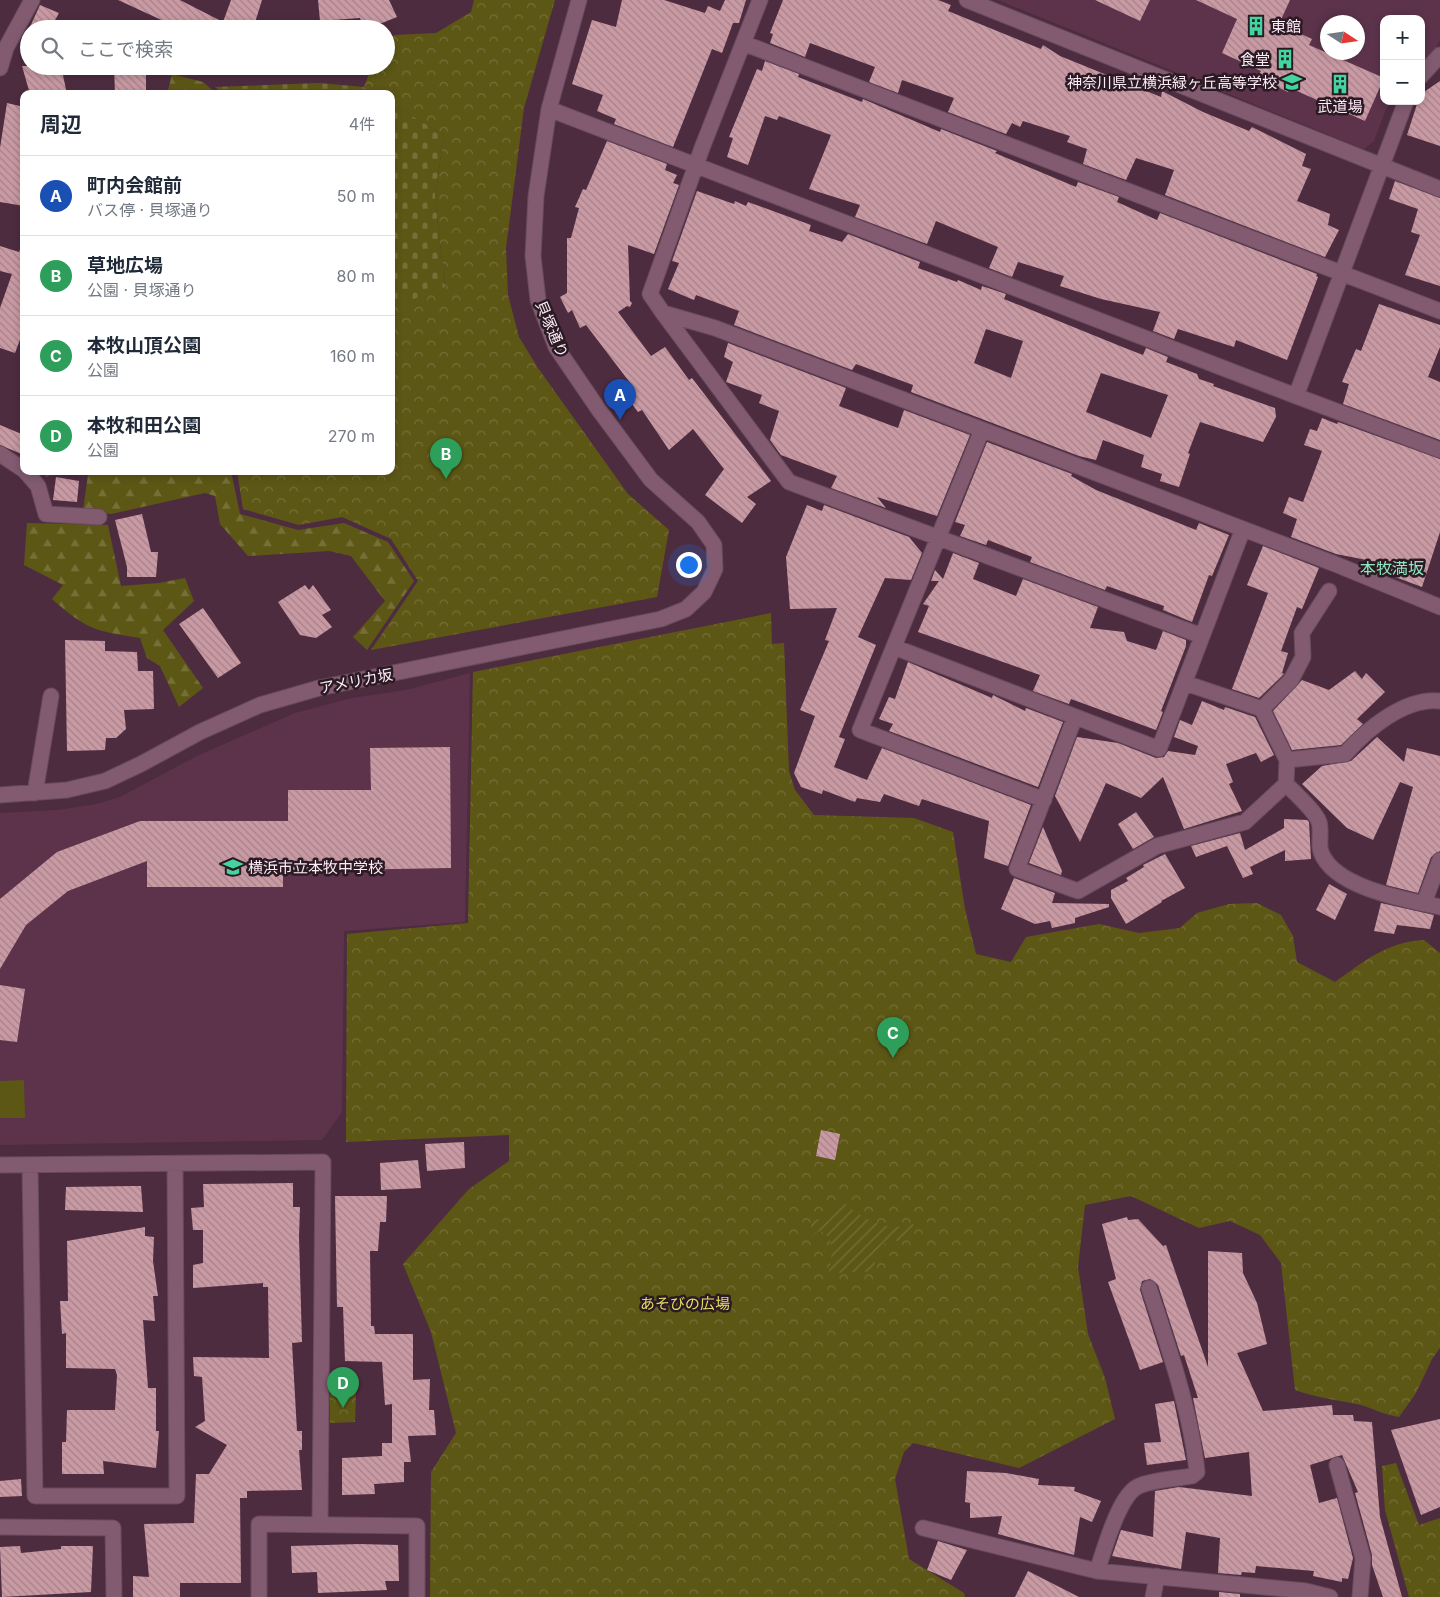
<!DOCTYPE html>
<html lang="ja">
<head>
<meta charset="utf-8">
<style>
  :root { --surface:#fff; --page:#f2f2f3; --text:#1f2937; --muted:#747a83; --line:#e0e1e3; --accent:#307666 }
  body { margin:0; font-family:Inter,"Noto Sans JP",sans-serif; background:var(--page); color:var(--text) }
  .controls { position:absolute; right:15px; top:15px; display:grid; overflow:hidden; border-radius:10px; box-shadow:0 2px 8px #0003 }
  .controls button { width:45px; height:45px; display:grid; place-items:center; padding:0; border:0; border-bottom:1px solid var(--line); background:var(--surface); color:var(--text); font:25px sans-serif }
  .compass { position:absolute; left:1320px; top:15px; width:45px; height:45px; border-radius:50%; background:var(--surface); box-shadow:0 2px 8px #0003; rotate:102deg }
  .you { position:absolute; left:688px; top:564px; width:18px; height:18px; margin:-12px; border:4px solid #fff; border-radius:50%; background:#1a73e8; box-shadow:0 0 0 8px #1a73e833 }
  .badge { display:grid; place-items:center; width:32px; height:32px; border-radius:50%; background:var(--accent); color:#fff; font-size:16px; font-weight:700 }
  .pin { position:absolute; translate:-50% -41px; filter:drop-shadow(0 1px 2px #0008) }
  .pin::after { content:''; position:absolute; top:26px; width:18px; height:15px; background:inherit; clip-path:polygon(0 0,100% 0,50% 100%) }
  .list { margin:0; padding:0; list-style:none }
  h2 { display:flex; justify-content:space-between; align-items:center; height:65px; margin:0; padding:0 20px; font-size:21px }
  h2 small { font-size:16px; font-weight:400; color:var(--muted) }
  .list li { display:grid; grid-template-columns:32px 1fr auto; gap:15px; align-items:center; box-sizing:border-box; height:80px; padding:0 20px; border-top:1px solid var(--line) }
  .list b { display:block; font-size:19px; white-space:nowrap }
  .list p { margin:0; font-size:16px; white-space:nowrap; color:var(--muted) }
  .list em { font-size:16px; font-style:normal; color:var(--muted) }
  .icon { flex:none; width:28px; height:28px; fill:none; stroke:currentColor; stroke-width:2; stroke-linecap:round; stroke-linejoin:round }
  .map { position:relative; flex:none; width:1440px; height:1597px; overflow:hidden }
  .search { position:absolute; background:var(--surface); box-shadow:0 2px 8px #0003; left:20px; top:20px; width:375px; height:55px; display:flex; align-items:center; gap:12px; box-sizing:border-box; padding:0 18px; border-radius:28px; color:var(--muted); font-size:19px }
  .panel { position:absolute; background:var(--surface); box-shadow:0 2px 8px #0003; left:20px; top:90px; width:375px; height:385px; border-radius:10px }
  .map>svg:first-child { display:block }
  .built { fill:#5c334b; fill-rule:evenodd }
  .forest { fill:url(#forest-firs) }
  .cemetery { fill:url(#cemetery-stones) }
  .park { fill:url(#park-crowns) }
  .garden { fill:url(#garden-furrows) }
  .pitch { fill:#5d5716 }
  .building { fill:url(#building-back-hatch); fill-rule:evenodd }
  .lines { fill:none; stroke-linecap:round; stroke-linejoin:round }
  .minor-casing { stroke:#684b5c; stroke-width:17 }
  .minor { stroke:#825b71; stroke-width:15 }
  .labels { text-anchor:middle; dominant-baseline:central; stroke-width:5; stroke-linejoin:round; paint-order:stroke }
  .poi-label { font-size:15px; fill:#feebf5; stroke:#2a1a23; text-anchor:start }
  .street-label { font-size:15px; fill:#feebf5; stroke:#2a1a23 }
  .park-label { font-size:15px; fill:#e8dd67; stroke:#2a1a23 }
  .neighbourhood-label { font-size:16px; fill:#90e6c0; stroke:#2a1a23 }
</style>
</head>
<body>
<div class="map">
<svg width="1440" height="1597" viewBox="0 0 1440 1597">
  <defs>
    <pattern id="forest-firs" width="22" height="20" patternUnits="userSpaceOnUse" patternTransform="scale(1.25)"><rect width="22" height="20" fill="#5d5716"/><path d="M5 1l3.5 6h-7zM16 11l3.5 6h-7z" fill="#756f38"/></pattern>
    <pattern id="cemetery-stones" width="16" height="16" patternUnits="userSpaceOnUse" patternTransform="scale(1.25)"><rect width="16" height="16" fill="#5d5716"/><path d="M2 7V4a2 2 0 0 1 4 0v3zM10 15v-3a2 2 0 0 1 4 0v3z" fill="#756f38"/></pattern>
    <pattern id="park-crowns" width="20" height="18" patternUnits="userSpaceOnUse" patternTransform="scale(1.25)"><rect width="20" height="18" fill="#5d5716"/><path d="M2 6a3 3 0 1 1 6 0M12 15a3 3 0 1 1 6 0" fill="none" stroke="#756f38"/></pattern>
    <pattern id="garden-furrows" width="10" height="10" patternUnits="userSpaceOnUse" patternTransform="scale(1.25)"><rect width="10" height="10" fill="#5d5716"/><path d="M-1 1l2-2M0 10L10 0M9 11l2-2" fill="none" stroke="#756f38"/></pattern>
    <pattern id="building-back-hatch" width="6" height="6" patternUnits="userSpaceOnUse" patternTransform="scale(1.25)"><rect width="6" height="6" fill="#ca9aa4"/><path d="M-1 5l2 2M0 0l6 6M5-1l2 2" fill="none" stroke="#a48189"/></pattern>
  </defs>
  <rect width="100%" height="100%" fill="#4e2c40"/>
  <path class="built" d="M998,0H1440V40L1432,57L1421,64V19H1384V101H1389L1374,141L1364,149ZM1328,22H1358V52H1328Z
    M470,673L465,922L344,931L342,1112L322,1140L0,1145V813L58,810L97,804L120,797L199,755L295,713L352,698L406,690Z"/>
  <path class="forest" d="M172,74L203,82L217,94H167Z
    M41,471H231L240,514L298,530L344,523L388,542L414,581L367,650L353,637L385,601L351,556L329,551L248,556L220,524L215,496L205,493L111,514L83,511L88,474L55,471L47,477Z
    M27,523L108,525L121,586L159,583L185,578L194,601L163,630L203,688L179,707L160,666L147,658L140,638C95,631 87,630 52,599L63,585L24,565Z"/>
  <path class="cemetery" d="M319,83L364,87L375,94H223L215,87Z
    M391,103L444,135L435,197L445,288L391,308Z"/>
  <path class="park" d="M474,0H555L524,108L506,248L508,295L519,337L538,368L628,494L669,530L657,597L371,650L418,581L391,539L342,517L299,525L243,509L237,471H391V308L445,287L435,197L444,135L391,103V94H375L364,87L372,66H386V43L394,35L436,33L471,12Z
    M771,613L772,644L784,643L789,771L795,790L814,815L914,818L953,832L965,909L976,954L1011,962L1026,937L1099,924L1139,933L1180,928L1197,913L1229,904L1257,903L1281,915L1293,936L1297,962L1335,982C1365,961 1386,942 1424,940L1440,953V1348L1432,1359L1416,1393L1399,1417C1385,1415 1374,1409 1361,1405C1339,1400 1317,1398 1295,1390L1281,1263L1260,1235L1230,1221L1199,1228L1131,1196L1085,1205L1078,1267L1088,1334L1105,1378L1115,1419L1019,1468L913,1443L904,1452L895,1479L909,1559L964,1593L965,1597H430L431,1472L456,1433L431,1332L403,1264L469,1189L509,1161V1135L346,1142L347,934L468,923L473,672Z
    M356,1393L355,1422L330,1423V1394Z
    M1396,1463L1419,1525L1440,1518V1597H1409L1385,1510L1382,1466Z"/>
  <path class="garden" d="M843,1204H846C865,1221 888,1232 913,1224L915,1227C907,1248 902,1237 886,1243C882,1245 877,1250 874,1253L875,1267L871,1272C856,1271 844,1274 829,1272C832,1257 836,1234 818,1231L812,1237L811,1225L814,1214L819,1220Z"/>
  <path class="pitch" d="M24,1080L25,1118H0V1081Z"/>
  <path class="building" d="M118,0H180L223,22L231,0H262L253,29H181Z
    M318,0H389L397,17L367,29H364L360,18L320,21Z
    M622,0H664L705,13L708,6L720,11L725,0H746L739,23H733L722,53L712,49L673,147L614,124L616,119L597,111L603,95L572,84L592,20L616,27Z
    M783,0H938L951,5L948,11L1041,49L1043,45L1060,56L1161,97L1162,91L1203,112L1249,131L1252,127L1306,154L1302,166L1311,169L1297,201L1330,214L1328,225L1339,230L1325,257L1165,195L1174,170L1136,158L1126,180L1083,164L1087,149L1067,142L1070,136L1023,121L1020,127L1012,123L1006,134L948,112L954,98L902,80L898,93L869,82L875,67L810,43L805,57L770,43L773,34L770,33Z
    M1095,0H1150L1140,21Z
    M1196,0H1290L1279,24L1312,39L1309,45L1384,78L1365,121L1290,88L1288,92L1257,78L1261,71L1222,53L1237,19Z
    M40,5L59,13L50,29H29Z
    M765,61L799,74L798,77L862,102L863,99L940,132L941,129L997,151L995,153L1076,187L1078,182L1119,197L1117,202L1157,220L1160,213L1317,274L1316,276L1318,277L1287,360L1236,340L1234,347L1178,329L1174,339L1153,331L1160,312L1101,299L1060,286L1064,276L1018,262L1012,277L989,268L998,247L936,221L927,244L855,217L860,205L809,189L831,135L779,116L777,120L765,116L748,165L727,157L733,138L729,137L757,69L762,71Z
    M22,66H61L67,94H30Z
    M114,66H146V94H115Z
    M1440,81V146L1407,135L1418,101H1421V94Z
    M7,103L24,107V206L0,202V148Z
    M607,141L667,164L665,170L677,175L673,183L679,185L654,254L628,245L630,301L632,303L630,307L627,306L618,312L651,356L665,347L689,380L692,378L771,481L747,497L756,504L742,523L705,495L724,469L693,429L669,450L642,410L638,412L622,391L631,384L586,325L580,328L572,310L568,313L560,297L567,293V238H571L579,208L575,207L583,189L586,190Z
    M1395,181L1440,198V286L1405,275L1420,235L1411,232L1418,209L1389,199Z
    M697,191L734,204L735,201L746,206L748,202L811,225L809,231L842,242L848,234L920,262L918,268L957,282L958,280L981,290L982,286L1006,294L1004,299L1125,348L1143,355L1146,348L1168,357L1166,362L1197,374L1199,379L1214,384L1213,386L1275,408L1276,417L1263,442L1200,422L1188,453L1190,454L1179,487L1160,481L1162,474L1141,467L1144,455L1103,440L1096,460L1079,456L911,392L913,385L856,364L852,370L734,325L739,311L696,295L694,300L668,289L679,263L672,261ZM986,329L1023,341L1011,378L974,363ZM1101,373L1168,395L1151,438L1086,412Z
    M0,246L19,252L21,247L24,248V329L15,353L0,348V308L12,274L0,271Z
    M1379,304L1440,325V347L1428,377L1440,382V440L1343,404L1349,384L1342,382L1356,349L1361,351Z
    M728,343L846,388L839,406L898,428L904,410L970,435L937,516L877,497L886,508L831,488L837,476L781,455L770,440L779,411L759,403L762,395L726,382L733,362L724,357Z
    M1322,418L1337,424L1338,422L1440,459V532L1422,587L1379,571L1382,563L1336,554L1291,537L1297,519L1283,513L1289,497L1303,502L1322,451L1304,445L1310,429L1317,431Z
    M0,425L24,435V455L0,445Z
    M987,442L1072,474L1071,476L1096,490L1196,530L1199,523L1229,535L1212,576L1209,575L1192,622L1163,610L1164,606L1107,586L1105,590L1030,562L1032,557L988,540L986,545L960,536L965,525L955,522Z
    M56,477L79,481L77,502L53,500Z
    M807,505L822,511L824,505L909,537L922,553L911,580L885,578L858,637L876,645L839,737L845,739L834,767L867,780L882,748L1031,805L1008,866L984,858L989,821L922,799L919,806L884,794L880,802L857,798L855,802L823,790L822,794L801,787L794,773L815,716L800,710L829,641L825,640L837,608L790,609L786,557Z
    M142,514L151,552H158L156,577H127V567L115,520Z
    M1263,546L1319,568L1302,609L1297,607L1281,651L1288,653L1282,673L1284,674L1259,698L1232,689L1268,593L1247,585Z
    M953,553L979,563L973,579L1016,596L1023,579L1098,607L1090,628L1124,632L1127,641L1156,650L1163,631L1186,640V646L1161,711L1163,712L1156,730L1071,699L1069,704L1033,691L1040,675L918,632L929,606L923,604L939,581H931L935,570L943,579Z
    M305,585L309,590L313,585L331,610L322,615L332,627L316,638L300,635L278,602Z
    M203,608L241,663L218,678L179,624Z
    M65,640L105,641V651L137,652L138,671H153L154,709L124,710L126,729L116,738H106L105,750L67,751Z
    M908,662L992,698L993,695L1025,711L1026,708L1063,722L1038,787L889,731L893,724L879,719L889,697L895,699Z
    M1355,671L1362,679L1366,673L1385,692L1357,719L1363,724L1341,745L1292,750L1273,711L1302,680L1329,690Z
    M1202,701L1224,710L1225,707L1255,717L1274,755L1261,762L1256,753L1226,764L1233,782L1229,784L1242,811L1184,829L1163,777L1141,798L1106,783L1080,842L1055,796L1077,737L1118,743L1156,758L1164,757L1168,751L1195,755L1198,746L1174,737L1180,720L1192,725Z
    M1377,737L1404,762L1407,748L1440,756V851L1431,857L1418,893L1386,885L1413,787L1400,782L1373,840L1347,828L1302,784L1322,766L1351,761Z
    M450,747L451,868L283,871V887H147V861L68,891L26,925L0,969V899L57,852L140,821H288V790H371L370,748Z
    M1136,812L1154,837L1133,849L1118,824Z
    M1284,819L1307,820L1309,822L1311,859L1285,861V850L1250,867L1253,874L1243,878L1227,846L1196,857L1191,846L1240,833L1245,850L1284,828Z
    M1043,827L1062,871L1061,875L1029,863Z
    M1165,854L1185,888L1161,901L1162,902L1126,924L1111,898V890L1128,881L1126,878L1144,867L1143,865Z
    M1014,878L1055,893L1052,903L1109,904V907L1075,918V923L1052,928L1050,921L1035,924L1001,909Z
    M1329,884L1347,894L1335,920L1316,910Z
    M1381,903L1434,915L1430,929L1397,925L1394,934L1374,931Z
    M0,985L25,989L17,1042L0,1040Z
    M821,1130L840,1134L835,1160L816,1156Z
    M464,1142L465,1168L427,1171L425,1144Z
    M418,1160L421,1188L381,1190L380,1163Z
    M293,1183V1207H300L299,1237L302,1342L292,1343L297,1431H302V1450H299L302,1490L247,1491V1498H240L241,1583H180V1597H133V1576L149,1577L144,1524L194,1523L196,1474H209L227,1445L195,1427L205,1421L202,1377L194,1376L193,1357L269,1358L268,1287H263V1283L193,1288V1265L203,1263V1230H193L191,1208L204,1207L203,1184Z
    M133,1186H141L143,1212L65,1210L66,1187Z
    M335,1196H387L386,1222H380L378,1251H370L371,1326H374L375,1334H413V1380L430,1379L429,1410H434L436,1435L408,1436L411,1462H404V1482L374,1484L375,1494L342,1495V1458L382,1456V1443H392V1404L385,1405L382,1362L345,1361L343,1307H337Z
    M1127,1217L1128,1220L1138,1219L1163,1246L1166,1245L1208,1367V1251L1242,1253L1243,1273L1257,1303L1267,1344L1237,1353L1263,1411L1332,1405L1333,1415H1353L1354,1421L1372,1422L1380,1517L1402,1597H1383L1372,1565V1555L1355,1493L1358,1492L1342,1455L1310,1465L1319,1503L1337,1498L1353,1558L1348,1579L1342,1578V1582L1313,1576L1314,1571L1256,1566L1255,1573L1242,1572L1241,1575L1218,1573L1220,1538L1186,1532L1181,1569L1112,1556L1121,1530L1153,1537L1155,1491L1179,1487L1252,1496L1249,1452L1205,1458L1193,1398H1198L1184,1355L1181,1356L1158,1285L1150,1279L1142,1281L1140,1290L1163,1362L1140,1370L1108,1282L1116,1279L1102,1224Z
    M145,1227V1236L154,1237L153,1261L158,1296H153L155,1321L143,1320L148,1388H156V1431H159L156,1468L103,1461L104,1474H62V1442H66L67,1410H115L117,1375L115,1369L66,1368V1333L62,1334L60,1301H68L67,1241Z
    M1174,1401L1186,1460L1147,1465L1144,1443L1161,1442L1155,1404Z
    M1440,1419V1507L1421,1515L1391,1430Z
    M967,1471L1006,1473L1039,1479L1038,1485L1075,1487L1074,1491L1101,1501L1092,1522L1080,1517L1074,1555L998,1534L1002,1516L970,1518V1503L965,1502Z
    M21,1479L22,1496L0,1497V1481Z
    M938,1541L967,1550L951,1580L927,1570Z
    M359,1544L398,1545L399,1581H385L387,1590L318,1593L317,1572L292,1573L291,1546Z
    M20,1546L21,1553L61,1549V1546H93L91,1592L2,1597L0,1547Z
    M1028,1571L1079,1597H1015Z
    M1219,1592L1240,1594V1597H1219Z"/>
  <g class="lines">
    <defs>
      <path id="minor" d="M760,0L702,148L650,294L663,313L789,482L1202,636
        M967,0L1440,189
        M743,43L1440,311
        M0,68L6,48L32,0
        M1421,76L1440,55
        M549,109L1296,396L1406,101
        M663,313L715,328L1335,564L1440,607
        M1296,396L1440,450
        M982,430L860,730L1044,800
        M0,454L24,470
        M25,471L38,486L46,514L99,517
        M894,647L1159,749L1243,529
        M1185,683L1262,709L1287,760L1286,784C1294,792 1316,812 1319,822C1322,831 1318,843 1321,852C1334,888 1407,900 1440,907
        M1262,709L1291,680L1303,657L1302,633L1329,591
        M1075,717L1017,869L1078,891L1157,846L1245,822L1286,784
        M1287,760L1345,754C1367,729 1405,697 1440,701
        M35,793L51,696
        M0,795L67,790L105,781L141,764L200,732L260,705L319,688L661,619L686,609L704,592L715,569L714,545L698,522L651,480L599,410L556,347L538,300L533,256L536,196L549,109L579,0
        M1424,903L1440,860
        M0,1165L323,1162L320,1525
        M30,1165L35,1496H177L175,1164
        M1337,1465L1363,1558L1360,1597
        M0,1527L113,1528L114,1597
        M923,1528L1097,1571L1306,1591L1330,1597
        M1097,1571C1104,1551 1119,1494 1139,1486C1155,1479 1175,1479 1192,1476L1197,1472C1191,1412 1168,1345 1149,1288
        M259,1597V1524L417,1526V1597
        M1153,1597L1157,1576"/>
    </defs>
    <use href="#minor" class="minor-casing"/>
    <use href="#minor" class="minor"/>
  </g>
  <defs>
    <symbol id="building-bare" viewBox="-9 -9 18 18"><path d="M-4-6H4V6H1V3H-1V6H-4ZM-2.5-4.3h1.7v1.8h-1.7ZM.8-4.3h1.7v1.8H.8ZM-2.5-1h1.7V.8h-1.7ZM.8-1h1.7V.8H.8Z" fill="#44d49f" stroke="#2a1a23" stroke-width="2.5" paint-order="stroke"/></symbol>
    <symbol id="school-bare" viewBox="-9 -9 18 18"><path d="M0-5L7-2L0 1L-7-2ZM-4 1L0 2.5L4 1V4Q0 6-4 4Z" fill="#44d49f" stroke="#2a1a23" stroke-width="2.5" paint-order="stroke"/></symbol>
  </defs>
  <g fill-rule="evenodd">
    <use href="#building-bare" x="1242" y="12" width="28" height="28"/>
    <use href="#building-bare" x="1271" y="45" width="28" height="28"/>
    <use href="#school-bare" x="1278" y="68" width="28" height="28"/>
    <use href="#building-bare" x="1326" y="70" width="28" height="28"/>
    <use href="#school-bare" x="219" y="853" width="28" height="28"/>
  </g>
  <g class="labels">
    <g class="poi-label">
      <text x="1271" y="26">東館</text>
      <text x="1270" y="59" text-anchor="end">食堂</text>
      <text x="1277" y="82" text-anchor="end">神奈川県立横浜緑ヶ丘高等学校</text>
      <text x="1340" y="106" text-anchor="middle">武道場</text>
      <text x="248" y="867">横浜市立本牧中学校</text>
    </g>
    <g class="street-label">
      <text transform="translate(552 329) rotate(67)">貝塚通り</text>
      <text transform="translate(356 681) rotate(-11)">アメリカ坂</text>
    </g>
    <g class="park-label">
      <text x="685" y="1303">あそびの広場</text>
    </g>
    <g class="neighbourhood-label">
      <text x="1392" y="568">本牧満坂</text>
    </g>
  </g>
</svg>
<div class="controls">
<button>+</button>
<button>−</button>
</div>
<svg class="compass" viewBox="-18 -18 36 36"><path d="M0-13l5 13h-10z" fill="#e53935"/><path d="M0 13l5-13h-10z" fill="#747a83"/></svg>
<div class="you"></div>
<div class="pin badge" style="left:620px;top:420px;background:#1a4fb4">A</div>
<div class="pin badge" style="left:446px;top:479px;background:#2e9e5b">B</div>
<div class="pin badge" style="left:893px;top:1058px;background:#2e9e5b">C</div>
<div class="pin badge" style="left:343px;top:1408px;background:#2e9e5b">D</div>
<div class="search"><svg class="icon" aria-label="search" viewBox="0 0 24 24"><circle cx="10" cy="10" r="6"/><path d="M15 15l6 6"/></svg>ここで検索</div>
<section class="panel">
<h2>周辺<small>4件</small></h2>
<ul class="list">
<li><span class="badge" style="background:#1a4fb4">A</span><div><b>町内会館前</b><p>バス停 · 貝塚通り</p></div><em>50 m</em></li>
<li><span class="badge" style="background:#2e9e5b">B</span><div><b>草地広場</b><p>公園 · 貝塚通り</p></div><em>80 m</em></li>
<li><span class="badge" style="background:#2e9e5b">C</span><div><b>本牧山頂公園</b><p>公園</p></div><em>160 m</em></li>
<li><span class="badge" style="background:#2e9e5b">D</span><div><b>本牧和田公園</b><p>公園</p></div><em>270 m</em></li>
</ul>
</section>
</div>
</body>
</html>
